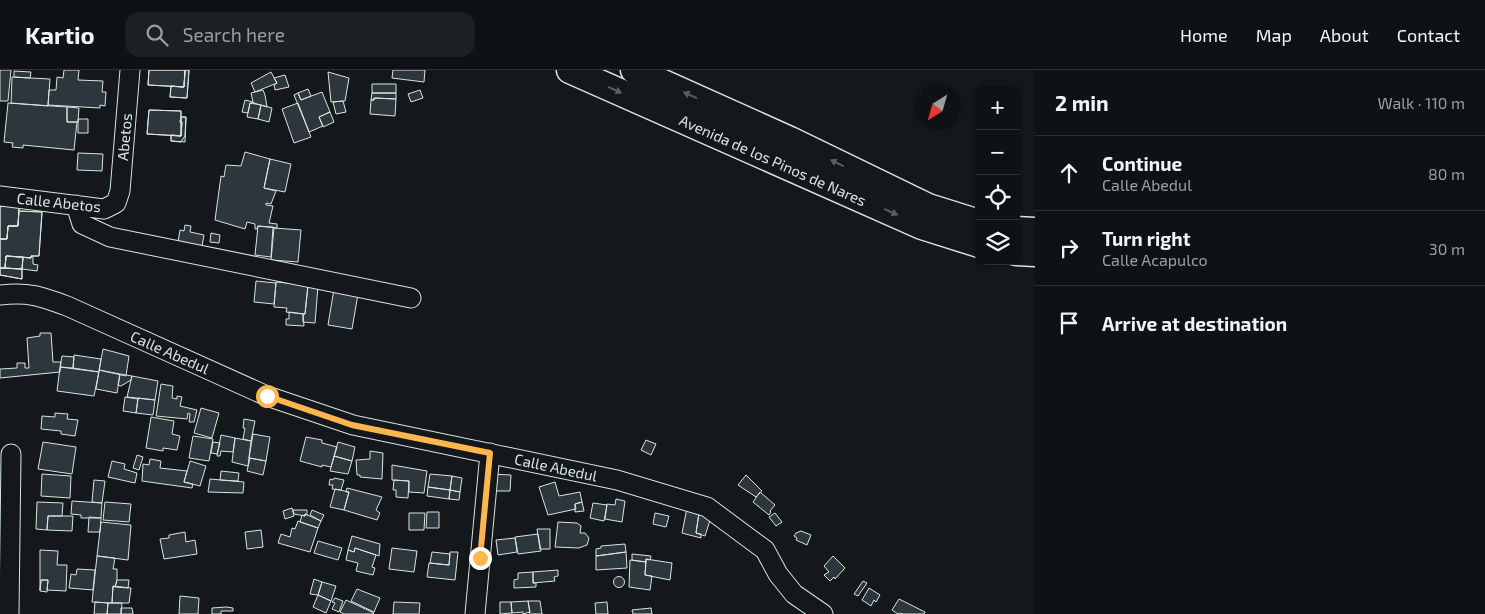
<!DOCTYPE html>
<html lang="en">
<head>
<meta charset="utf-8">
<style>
  :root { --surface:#0f1215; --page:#1d2022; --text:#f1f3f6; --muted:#9b9ea0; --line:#2f3234 }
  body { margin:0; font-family:"Exo 2",sans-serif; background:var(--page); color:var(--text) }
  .controls { position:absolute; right:15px; top:15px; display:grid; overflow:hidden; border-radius:10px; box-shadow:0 1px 4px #0004 }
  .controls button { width:45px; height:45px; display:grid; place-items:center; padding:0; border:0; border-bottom:1px solid var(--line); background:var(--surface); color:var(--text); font:25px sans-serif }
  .compass { position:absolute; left:915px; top:15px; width:45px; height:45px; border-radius:50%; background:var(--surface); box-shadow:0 1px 4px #0004; rotate:217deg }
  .stop { position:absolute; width:15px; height:15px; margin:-11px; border:4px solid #ffb74d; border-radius:50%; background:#fff }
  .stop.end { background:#ffb74d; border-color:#fff; box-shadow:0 1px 5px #0008 }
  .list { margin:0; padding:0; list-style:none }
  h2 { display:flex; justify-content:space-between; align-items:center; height:65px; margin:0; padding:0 20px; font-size:21px }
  h2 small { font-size:16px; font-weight:400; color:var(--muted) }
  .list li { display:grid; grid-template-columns:32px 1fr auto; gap:15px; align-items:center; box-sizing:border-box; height:75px; padding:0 20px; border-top:1px solid var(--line) }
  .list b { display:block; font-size:19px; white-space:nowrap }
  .list p { margin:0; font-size:16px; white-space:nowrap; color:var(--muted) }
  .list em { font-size:16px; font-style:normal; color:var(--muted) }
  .icon { flex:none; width:28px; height:28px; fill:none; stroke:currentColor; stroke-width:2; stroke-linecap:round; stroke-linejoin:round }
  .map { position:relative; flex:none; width:1035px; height:544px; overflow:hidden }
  header { display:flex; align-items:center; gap:30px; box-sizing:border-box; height:70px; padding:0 25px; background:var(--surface); border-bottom:1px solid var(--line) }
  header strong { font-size:24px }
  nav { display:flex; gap:28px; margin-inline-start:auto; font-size:18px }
  .search { width:350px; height:45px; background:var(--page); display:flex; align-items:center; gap:12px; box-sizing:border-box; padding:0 18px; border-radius:15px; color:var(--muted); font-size:19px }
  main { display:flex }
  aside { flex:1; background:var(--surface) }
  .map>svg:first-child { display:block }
  .building { fill:#2c363c; stroke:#d8e6dc }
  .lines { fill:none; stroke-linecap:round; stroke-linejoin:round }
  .street-casing { stroke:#d8e6dc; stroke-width:21 }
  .secondary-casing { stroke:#d8e6dc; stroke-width:29 }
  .street { stroke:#14181c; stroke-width:19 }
  .secondary { stroke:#14181c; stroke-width:26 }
  .oneway { fill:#59605f }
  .route { stroke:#ffb74d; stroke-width:6 }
  .labels { text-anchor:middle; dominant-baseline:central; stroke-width:4; stroke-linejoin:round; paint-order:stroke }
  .street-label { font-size:15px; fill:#d8e6dc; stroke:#14181c }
</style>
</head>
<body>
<header>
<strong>Kartio</strong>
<div class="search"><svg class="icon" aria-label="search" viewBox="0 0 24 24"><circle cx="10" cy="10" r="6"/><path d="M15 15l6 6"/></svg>Search here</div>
<nav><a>Home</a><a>Map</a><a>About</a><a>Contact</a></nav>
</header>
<main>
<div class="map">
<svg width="1035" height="544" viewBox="0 0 1035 544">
  <rect width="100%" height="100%" fill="#14181c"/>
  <path class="building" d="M0,0H11L8,31H0Z
    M64,0H79L78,10L103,11L102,22H106L105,36L100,35V38L48,35L49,20H56L57,7L63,8Z
    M149,0H185L184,17L148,15Z
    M149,0H185L184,17L148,15Z
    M185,0H189L187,28L170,27L171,16L184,17Z
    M185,0H189L187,28L170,27L171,16L184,17Z
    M393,0H425L424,12L392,8Z
    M14,1L31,2L30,8L14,7Z
    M271,2L277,13L255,22L251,13Z
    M328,2L349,8L345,31L331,32Z
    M285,5L289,17L275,20L274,15L277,13L274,8Z
    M12,7L50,9L48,36L11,33Z
    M372,14H396V23H372Z
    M308,19L311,26L301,30L298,23Z
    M263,20L265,25L267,37L254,33L253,32L251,23Z
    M420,20L423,28L411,32L408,24Z
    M322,22L330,42L319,47L323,56L309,62L294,25L298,23L301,30Z
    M372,23H396V29L374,28V30H371Z
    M374,28L396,29L395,46L370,44L371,30H374Z
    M245,30L253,32L254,33H250L248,43L242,42Z
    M343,31L346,42L336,44L333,32Z
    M8,33L67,37V52H77L74,80L23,75V78L12,77L13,73L4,72Z
    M250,33L261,35L258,49L247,47Z
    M298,33L311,67L294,73L282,39Z
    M261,35L272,38L269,52L258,49Z
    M67,37L79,38L78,52H67Z
    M149,40L181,41V66L147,64Z
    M149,40L181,41V66L147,64Z
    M330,42L334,52L323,57L319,47Z
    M181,47H186L185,66L181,72L171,71V65L181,66L182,52H180Z
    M181,47H186L185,72L171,71V65L181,66L182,52H180Z
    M78,49H88V63H78Z
    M245,82L270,89L264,118L276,121L271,134L266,133V135L273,136L269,153L277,154V158L258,156L257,159H255V154L247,152L245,159L215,150L221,106L224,107L226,95L241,96Z
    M78,83L103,84L102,101L77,100Z
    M270,89L291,94L285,122L264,118Z
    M0,136L19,137L18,156H8L7,169H0Z
    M0,136L19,137L18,156H8L7,169H0Z
    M19,141L42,142L39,186H31V188L6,186L5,198H0V169H7L8,156H18Z
    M19,141L42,142L39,186H31V188L6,186L5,198H0V169H7L8,156H18Z
    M185,155L191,156L190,162L204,165L202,176L178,172L180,160L184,161Z
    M258,156L273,157L271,187L255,185Z
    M274,158L301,160L298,192L271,190Z
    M211,163L220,165L219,173L210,172Z
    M6,186L23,187L22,199L5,198Z
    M6,186L23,187L22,199L5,198Z
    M31,186H33V194L38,195L37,201L22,199L23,187L31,188Z
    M0,198L22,199V209L0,205Z
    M0,198L22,199V209L0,205Z
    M256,211L276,213L274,234L254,232Z
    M276,212L308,215L305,244L286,242L287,238L274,237Z
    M308,215L318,216L315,253L303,252V244H305Z
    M334,219L358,224L352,259L328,255Z
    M289,242L303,244L304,256L286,255V249H289Z
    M40,263H51L53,292H61L60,302L0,308V299L17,298V293H25V298H29L27,268L40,266Z
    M103,279L129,286L126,306L99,300Z
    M74,285L101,289L99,302L73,298Z
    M62,286L74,287L73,298L60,297Z
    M60,297L99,302L94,326L57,321Z
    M99,300L120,304L117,323L96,319Z
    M120,304L132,306L131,310L121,316L118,315Z
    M132,306L158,311L155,330L127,327Z
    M161,314L173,316L172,328L177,329V326L182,327L180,336L197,340L194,352H189L190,344L188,343L187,349L156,346Z
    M125,327L138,329L136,343L123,341Z
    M138,328L155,330L153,345L136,343Z
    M201,338L219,343L212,368L194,363Z
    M55,343L68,344L67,349L78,350L75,366L61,364V361L41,359L42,346L55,347Z
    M151,347L174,351L172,364L180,366L177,380L163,378V381L146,378Z
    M244,349L255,351L251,371L243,369L245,358H243Z
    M253,364L270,367L266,391L249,388Z
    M221,365L235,368L233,382L221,381L220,386H217Z
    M193,366L213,369L209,391L189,388Z
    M306,367L322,370V373L337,377L331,397L322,395V397L300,391Z
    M235,368L251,371L248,396L232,392Z
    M646,370L656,374L651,385L641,380Z
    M43,372L76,377L72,404L38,399Z
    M213,372L220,373L217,384L211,383Z
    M338,372L355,377L352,391L334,386Z
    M370,381L383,383L382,409L360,407V405H357L356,390L370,389Z
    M137,385L143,387L139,400L133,398Z
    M334,386L352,391L348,404L330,401Z
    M250,388L266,391L263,405L247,401Z
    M150,389L161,391L160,398L187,401L184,412L193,414L192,418L142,411L143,394L149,395Z
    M112,391L125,394L124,399L137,403L135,413L108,407Z
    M190,391L206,396L200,416L184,412Z
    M392,395L427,401L424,423L409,422V411L392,410Z
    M221,401L239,403L238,411L220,410Z
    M42,404L71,406L70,428L41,426Z
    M430,404L452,406L450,420L428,417Z
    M490,404L511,405L510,421H490Z
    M746,405L762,421L756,427L738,415Z
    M452,406L462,408L460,422L450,420Z
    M334,408L344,410L341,420L332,419L333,415H329L330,409L333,410Z
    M210,409L244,412L243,423L208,422Z
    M94,410L105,411L102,433L92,432Z
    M394,410L409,411L408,428L396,427V420H393Z
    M555,412L559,426L580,422L582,432L575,434L576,439L548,445L539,417Z
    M428,417L450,420L449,429L427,426Z
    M347,418L382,427L376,440L380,443L377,450L344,440L349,422H346Z
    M335,419L349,422L344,440L330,437Z
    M450,420L460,422L459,430L449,429Z
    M760,422L775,435L770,441L771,442L769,445L753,432Z
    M616,429L625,431L622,452L605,449L607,434L615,435Z
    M72,431L102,433L101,448H81V445L71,444Z
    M37,432L63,433L62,446H48L47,460L36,459Z
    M105,432L131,434L129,452L103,450Z
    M582,432L584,441L575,442V434Z
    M593,433L607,435L604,451L590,448Z
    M292,438L294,446L285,449L283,441Z
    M687,438L699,443L696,463L701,464V468L682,463Z
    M293,440H307V445L305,444V446L294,444Z
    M312,440L324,445L321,451L310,445Z
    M427,442H439V458H426Z
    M409,443H425L424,460H409Z
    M655,443L669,446L666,457L653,454Z
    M699,443L711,447L705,466L696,463Z
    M775,443L782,452L776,456L769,447Z
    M305,444L321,451L318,458L300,452L302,445L305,446Z
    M48,446H73L72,461L47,460Z
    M89,447L101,448L100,462H88Z
    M298,451L318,458L310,482L278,473L281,464L290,467L292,458L295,459Z
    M101,452L131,455L128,490L97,486Z
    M558,452L577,453L581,456L580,463H585L589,468L587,475L579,478L555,477Z
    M537,459H550V479H540Z
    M261,460L263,477L247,479L245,462Z
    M801,461L811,465L807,475L796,470L797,468L794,466L796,463Z
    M185,462L186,472L195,470L197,484L164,489L160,469L169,468V465Z
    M538,464L541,481L518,484L515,467Z
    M352,466L380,474L379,486L355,478L354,482L348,480Z
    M515,468L517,482L498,485L496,470Z
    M318,471L342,478L338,490L314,483Z
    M625,474L626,482L596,486V479L601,478V476Z
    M355,478L376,485L372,497L375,498L373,505L356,501L358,493L346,490L348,480L354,482Z
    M392,478L417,481L414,502L389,499Z
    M40,480L58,481L57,495H67L66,521L47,520L48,510H41L40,520Z
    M432,482L450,484L449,495L430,493Z
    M450,482H458L455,510L427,507L429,493L449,495Z
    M626,482L627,498L596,500V486Z
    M632,484L651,486L650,490L646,489V492L632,490Z
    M97,486L115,488L113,499H117V510L115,517L113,516L112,533L92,532Z
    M833,486L845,498L835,509L834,507L830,511L824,505L829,502L824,496Z
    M646,489L672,493L670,510L645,505Z
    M630,490L646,492L645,505L652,506L650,520L629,517Z
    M77,499L95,500L93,520L69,518L71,504L76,505Z
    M558,500V506L554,507L555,511L533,513V502Z
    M533,502V513H536V517L514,518V510L518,509V503Z
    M613.5 512a5.5 5.5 0 1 1 11 0a5.5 5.5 0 1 1-11 0Z
    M314,509L322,512L318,525L310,524Z
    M41,510H48L47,522L40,521Z
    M117,510H129L128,518L115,517Z
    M863,511L867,513L858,526L854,524Z
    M322,512L336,516L331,531L318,525Z
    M113,516L131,518L129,533H112Z
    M869,518L880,525L876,532L874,530L871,536L862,530Z
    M357,519L380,528L374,542L351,531Z
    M318,525L331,531L326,543L313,537Z
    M180,526L199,528L198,544H179Z
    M335,528L343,531L339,542L332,539L335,533L332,532Z
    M899,529L925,542L924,544H903L900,543L898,544L892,540Z
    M346,530L374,543L373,544H344L340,542Z
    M528,531H540L542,544H530Z
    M528,531L530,542L523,544V542L512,543L511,532Z
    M95,532L108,533L107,544H94Z
    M394,532L420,533L419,544H393Z
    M500,532H511L512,543L500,544Z
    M607,532L608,544H596L595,533Z
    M108,533H122L121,544H107Z
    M226,537L233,538V541H221V544H212V538Z
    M121,538H132L133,544H121Z
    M651,538L652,544H633L632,540Z"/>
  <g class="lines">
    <defs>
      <path id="street" d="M0,126L104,139L116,133L120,121L130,0
        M76,135L82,154L110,167L411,228
        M0,225C29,222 40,226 67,236L267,326L353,355L617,410L707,437L765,480L778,504L794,524L823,544
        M9,544L11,384
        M475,544L490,383"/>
      <path id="secondary" d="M570,0L922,156L979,174
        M634,0L790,70L928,137L979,153
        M1016,160L1035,161
        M1016,182L1035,183"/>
    </defs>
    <use href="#street" class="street-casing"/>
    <use href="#secondary" class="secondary-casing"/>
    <use href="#street" class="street"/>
    <use href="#secondary" class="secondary"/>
  </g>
  <defs><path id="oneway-solid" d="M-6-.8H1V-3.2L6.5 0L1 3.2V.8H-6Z" transform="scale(1.25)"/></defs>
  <g class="oneway">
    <use href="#oneway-solid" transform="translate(615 20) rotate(24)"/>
    <use href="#oneway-solid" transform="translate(690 25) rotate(-156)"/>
    <use href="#oneway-solid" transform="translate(837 93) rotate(-154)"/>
    <use href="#oneway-solid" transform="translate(891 142) rotate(24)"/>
  </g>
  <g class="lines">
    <path class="route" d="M267,326L352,355L490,383L480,488"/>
  </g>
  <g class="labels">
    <g class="street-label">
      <text transform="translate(124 67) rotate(-85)">Abetos</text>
      <text transform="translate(773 90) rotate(24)">Avenida de los Pinos de Nares</text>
      <text transform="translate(59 132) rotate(6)">Calle Abetos</text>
      <text transform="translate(170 282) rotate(24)">Calle Abedul</text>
      <text transform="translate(556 397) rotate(12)">Calle Abedul</text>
    </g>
  </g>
</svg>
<div class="controls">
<button>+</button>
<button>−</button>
<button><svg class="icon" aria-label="locate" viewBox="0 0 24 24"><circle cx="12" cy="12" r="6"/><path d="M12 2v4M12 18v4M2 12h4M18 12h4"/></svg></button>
<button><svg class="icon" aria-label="layers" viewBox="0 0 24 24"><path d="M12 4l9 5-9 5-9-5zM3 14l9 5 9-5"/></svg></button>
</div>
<svg class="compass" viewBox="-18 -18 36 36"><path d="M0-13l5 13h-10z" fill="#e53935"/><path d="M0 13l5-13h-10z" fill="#9b9ea0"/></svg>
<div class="stop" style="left:267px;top:326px"></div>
<div class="stop end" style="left:480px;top:488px"></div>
</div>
<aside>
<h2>2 min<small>Walk · 110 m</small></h2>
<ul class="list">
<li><svg class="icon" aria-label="ahead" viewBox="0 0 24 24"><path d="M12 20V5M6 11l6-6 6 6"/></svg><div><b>Continue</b><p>Calle Abedul</p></div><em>80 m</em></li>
<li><svg class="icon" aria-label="right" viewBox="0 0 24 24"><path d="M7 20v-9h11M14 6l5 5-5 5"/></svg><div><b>Turn right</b><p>Calle Acapulco</p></div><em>30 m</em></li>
<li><svg class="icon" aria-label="arrive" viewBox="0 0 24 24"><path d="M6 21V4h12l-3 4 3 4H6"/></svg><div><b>Arrive at destination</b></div></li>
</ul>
</aside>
</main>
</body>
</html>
